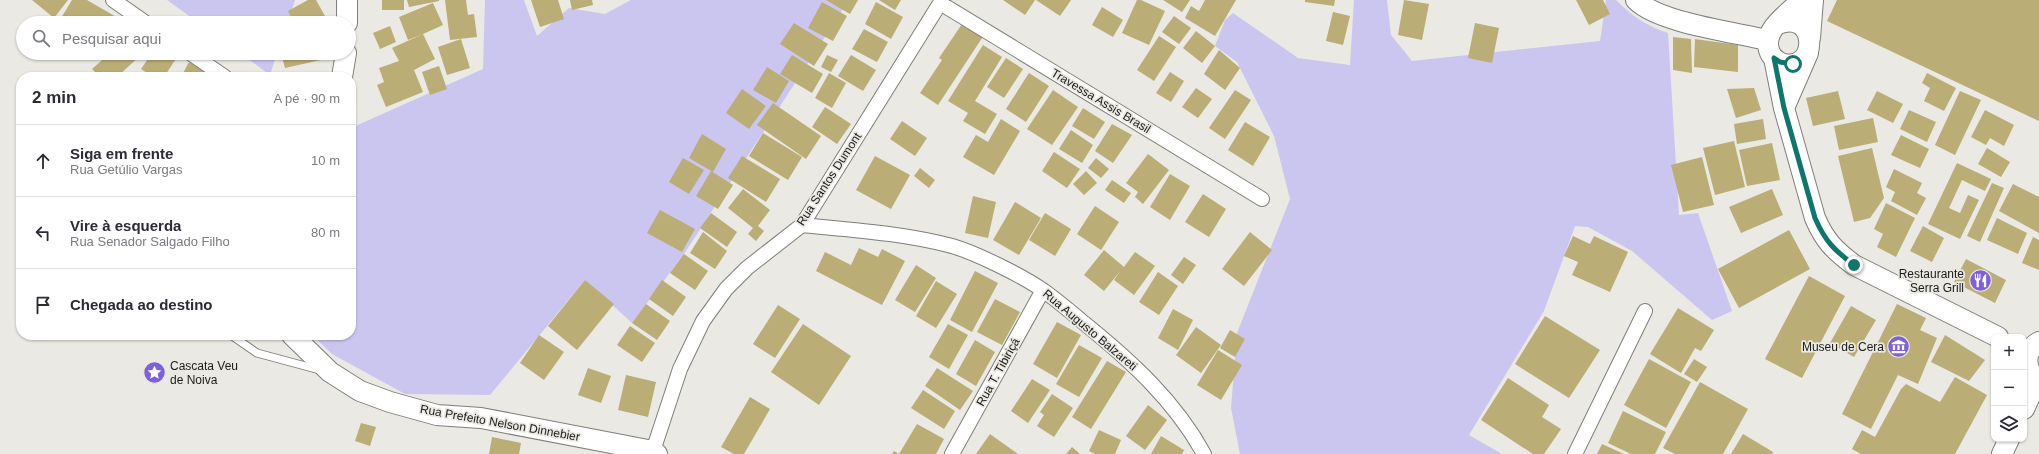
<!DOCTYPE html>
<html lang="pt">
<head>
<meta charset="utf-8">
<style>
  :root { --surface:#fff; --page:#f7f7f7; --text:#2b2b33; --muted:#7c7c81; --line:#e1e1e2 }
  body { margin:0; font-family:Helvetica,sans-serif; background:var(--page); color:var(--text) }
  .controls { position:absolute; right:12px; bottom:12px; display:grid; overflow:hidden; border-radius:8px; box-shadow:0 1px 3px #0004 }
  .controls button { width:36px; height:36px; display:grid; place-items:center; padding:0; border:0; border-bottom:1px solid var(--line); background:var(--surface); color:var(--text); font:20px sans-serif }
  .stop { position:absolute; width:12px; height:12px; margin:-9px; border:3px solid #0f766e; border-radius:50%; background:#fff }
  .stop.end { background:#0f766e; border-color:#fff; box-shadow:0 1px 4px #0008 }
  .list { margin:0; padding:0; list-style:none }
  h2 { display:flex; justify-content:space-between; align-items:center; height:52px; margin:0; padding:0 16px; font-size:17px }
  h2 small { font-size:13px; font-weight:400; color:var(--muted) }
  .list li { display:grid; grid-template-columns:26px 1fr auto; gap:12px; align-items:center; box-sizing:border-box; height:72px; padding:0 16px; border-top:1px solid var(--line) }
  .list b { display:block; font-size:15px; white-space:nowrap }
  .list p { margin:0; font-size:13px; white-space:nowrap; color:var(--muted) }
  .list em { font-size:13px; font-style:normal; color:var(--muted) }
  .icon { flex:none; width:22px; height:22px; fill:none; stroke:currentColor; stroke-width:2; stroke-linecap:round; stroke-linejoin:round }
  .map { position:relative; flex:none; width:2039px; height:454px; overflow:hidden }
  .search { position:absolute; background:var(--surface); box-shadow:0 1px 3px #0004; left:16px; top:16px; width:340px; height:44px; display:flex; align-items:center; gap:10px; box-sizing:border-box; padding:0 14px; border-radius:22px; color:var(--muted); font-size:15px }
  .panel { position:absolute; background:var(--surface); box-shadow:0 1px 3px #0004; left:16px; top:72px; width:340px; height:268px; border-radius:16px }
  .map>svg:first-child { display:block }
  .green { fill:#cbc6f0 }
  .building { fill:#baad76 }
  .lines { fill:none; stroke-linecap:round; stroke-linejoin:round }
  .lane-casing { stroke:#7f7e78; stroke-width:9 }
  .street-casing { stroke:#7f7e78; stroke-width:16 }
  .secondary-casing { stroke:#7f7e78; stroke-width:22 }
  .lane { stroke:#fff; stroke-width:7 }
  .street { stroke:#fff; stroke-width:14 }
  .secondary { stroke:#fff; stroke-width:20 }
  .route { stroke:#0f766e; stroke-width:5 }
  .labels { text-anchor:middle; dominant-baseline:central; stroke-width:3.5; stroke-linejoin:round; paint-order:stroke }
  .street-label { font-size:12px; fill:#1b1a18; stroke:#eae9e3 }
  .poi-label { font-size:12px; fill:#1b1a18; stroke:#eae9e3; text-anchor:end }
</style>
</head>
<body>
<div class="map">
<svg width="2039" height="454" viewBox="0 0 2039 454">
  <rect width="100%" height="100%" fill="#eae9e3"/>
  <path class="green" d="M167,0H295L288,23H199Z
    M485,0H524L537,36L569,8L605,14L631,0H849L684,254L632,323L585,280L490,395L405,394L332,354L312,335H351V128L483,69Z
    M1354,0H1387L1391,35L1412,61L1600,41L1606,0H1616C1632,16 1647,26 1668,33L1679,215L1698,213L1732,311L1712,320L1632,251L1588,227L1575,226L1544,311L1469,435L1502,454H1240L1231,408L1237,333L1290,199L1274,136L1237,62L1215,46L1225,20L1233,13L1298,58L1350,65Z
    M240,53H277L270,75Z"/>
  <path class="building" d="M32,0H68L54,18Z
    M72,0H87L125,22L58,23Z
    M308,0H316L325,16L313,23H294L288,11Z
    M382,0H404V10H382Z
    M407,0H439V1L409,7Z
    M445,0H466L468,15L474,14L477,37L450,40Z
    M531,0H558L564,19L540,27Z
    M570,0H592L593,5L572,10Z
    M826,0H858L850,14Z
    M879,0H901L895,10Z
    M1003,0H1035L1025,15Z
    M1036,0H1071L1060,16Z
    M1137,0H1141L1165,11L1149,45L1122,33Z
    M1163,0H1190L1182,12Z
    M1205,0H1236L1215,36L1185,18L1191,6L1199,11Z
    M1305,0H1335L1334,6L1305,2Z
    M1404,0L1429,4L1422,40L1398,35Z
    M1576,0H1603L1610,14L1589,25Z
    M1837,0H2039V121L1827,21Z
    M822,2L847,16L833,41L808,28Z
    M876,2L903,17L891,39L865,24Z
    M433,3L443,25L423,34L435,59L414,70L423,92L386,107L377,85L384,82L379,68L399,61L392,48L423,34L408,40L399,17Z
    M1102,7L1123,20L1113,37L1092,25Z
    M1333,12L1350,16L1343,45L1326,41Z
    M1174,16L1191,28L1179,44L1162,32Z
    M262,17L265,23H250Z
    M964,21L984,35L938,105L920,93L942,60L939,58Z
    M794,23L828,44L814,66L780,44Z
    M1475,23L1499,28L1492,63L1468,58Z
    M390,26L396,42L380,49L373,33Z
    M864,29L888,42L877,62L852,49Z
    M1196,31L1215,46L1202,63L1183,48Z
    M1159,36L1176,47L1154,81L1137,70Z
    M1673,37L1691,39L1692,73L1673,70Z
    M461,39L470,68L447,75L438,47Z
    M1695,39L1738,45V72L1694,67Z
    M983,45L1002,57L975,101L997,114L985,134L963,121L968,113L948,101Z
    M1219,50L1240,68L1225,90L1204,74Z
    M110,53H143L117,77H100L92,69Z
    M152,53H177L179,54L164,77H153L141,69Z
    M281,53H333L334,57L285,68Z
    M792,55L823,74L812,93L780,74Z
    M827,55L838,60L831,72L821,67Z
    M851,55L876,70L863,91L838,76Z
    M1006,58L1023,69L1004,98L987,87Z
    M189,62L212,75L211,77H181Z
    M439,66L447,89L430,95L422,72Z
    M767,67L789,81L776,103L753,90Z
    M1170,72L1184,81L1171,102L1156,93Z
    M829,73L846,83L832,108L815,98Z
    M1029,73L1049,86L1026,122L1006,109Z
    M1927,73L1956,88L1944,111L1924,101L1930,88L1922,83Z
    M1196,88L1212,99L1198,118L1182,107Z
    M1754,88L1761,110L1736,118L1727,89Z
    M742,89L766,106L749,129L726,113Z
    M1053,90L1078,107L1052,145L1027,129Z
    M1235,90L1251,100L1225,139L1209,128Z
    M1838,91L1845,119L1813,126L1806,98Z
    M1877,91L1903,104L1893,123L1867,110Z
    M1960,91L1981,100L1955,155L1935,145Z
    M773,103L821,136L806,159L757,125Z
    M825,107L851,124L837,144L812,127Z
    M1083,108L1105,122L1094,139L1072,126Z
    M1909,110L1936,122L1927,142L1900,129Z
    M1985,110L2014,125L2004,146L1990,138L1986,145L1971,137Z
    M1873,118L1878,142L1839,150L1834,126Z
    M1001,119L1020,131L994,175L963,157L976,135L988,142Z
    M1763,119L1766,139L1737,144L1734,124Z
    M902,121L927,138L915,156L890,139Z
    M1245,122L1270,137L1253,166L1228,150Z
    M1112,124L1132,135L1113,163L1095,151Z
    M1071,130L1093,145L1082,163L1059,149Z
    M763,133L802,157L788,180L749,156Z
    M702,134L726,149L713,172L689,158Z
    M1901,135L1929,149L1920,168L1891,155Z
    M1734,141L1745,187L1715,195L1703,148Z
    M1772,143L1780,180L1747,186L1739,150Z
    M1872,148L1884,198L1870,218L1854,222L1838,156Z
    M1987,148L2010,162L2001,177L1978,164Z
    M1054,152L1080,169L1067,188L1042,171Z
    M1148,154L1169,170L1143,204L1135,197L1138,192L1126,183Z
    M742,156L780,179L766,202L728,178Z
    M875,156L910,175L891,209L856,190Z
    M1702,157L1714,205L1683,212L1671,165Z
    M683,158L704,170L689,194L669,182Z
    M1096,158L1109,169L1101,178L1088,168Z
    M1957,163L1991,179L1985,191L1962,180L1949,208L1960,213L1968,195L1979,200L1960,239L1928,224Z
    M920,168L935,180L929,188L914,176Z
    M1894,169L1922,183L1917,193L1926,198L1917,215L1891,201L1895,192L1886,187Z
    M711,171L733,185L718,209L696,196Z
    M1086,171L1097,183L1084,195L1073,184Z
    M1170,174L1190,186L1170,220L1150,207Z
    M1112,180L1131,193L1124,203L1105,190Z
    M1992,183L2004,188L1980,242L1967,236Z
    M2013,184L2039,197V233L1999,211Z
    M743,189L770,210L758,226L764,231L756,241L748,234L753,228L728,208Z
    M1772,189L1783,215L1741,233L1729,207Z
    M1203,194L1226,209L1209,237L1185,222Z
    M973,196L996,202L988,238L965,233Z
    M1015,202L1041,218L1019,255L993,240Z
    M1886,203L1915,218L1896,257L1877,247L1883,234L1874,229Z
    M1095,206L1119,222L1101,250L1077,234Z
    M660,210L695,229L682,252L647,233Z
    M711,213L737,232L727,247L700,228Z
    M1045,213L1071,229L1055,256L1029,240Z
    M1997,218L2027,233L2018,254L1987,240Z
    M1923,226L1944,238L1932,262L1910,251Z
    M1789,230L1810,269L1739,308L1718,269Z
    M703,232L727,251L715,269L690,253Z
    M1250,232L1272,250L1244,286L1222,269Z
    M1573,236L1590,244L1594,236L1628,252L1610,292L1572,275L1578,262L1564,256Z
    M2033,237L2039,240V270L2022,263Z
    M859,248L878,257L882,249L905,261L882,305L816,271L825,252L851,265Z
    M1104,250L1124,267L1135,252L1155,266L1134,295L1114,280L1121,270L1104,291L1084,275Z
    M684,254L708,271L695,290L670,273Z
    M1184,257L1196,265L1183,284L1171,275Z
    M1966,259L2006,280L1995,303L1954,282Z
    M916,265L936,278L915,312L895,300Z
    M975,271L998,283L972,332L950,320Z
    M1158,272L1178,286L1159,315L1139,302Z
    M1809,276L1845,296L1802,378L1765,359Z
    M585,280L614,304L577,350L548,326Z
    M662,280L686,297L673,316L649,299Z
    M936,281L957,294L936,328L916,316Z
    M995,299L1020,312L1002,345L977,332Z
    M646,304L670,321L657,340L632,323Z
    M1897,304L1926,318L1920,330L1937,338L1918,384L1898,375L1871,429L1842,414Z
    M778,305L800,319L775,358L753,344Z
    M1851,306L1876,320L1854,357L1830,343Z
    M1678,308L1714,330L1701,351L1695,348L1681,373L1650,354Z
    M1173,309L1193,320L1178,350L1158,338Z
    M1545,316L1600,350L1569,398L1515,364Z
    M1057,322L1081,335L1057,378L1033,364Z
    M803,324L851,356L819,405L771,372Z
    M948,324L968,335L949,369L929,357Z
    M630,326L655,343L642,362L617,345Z
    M1196,327L1221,345L1201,373L1176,355Z
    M1230,330L1245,339L1235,357L1220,348Z
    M539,335L564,352L544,380L520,363Z
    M1945,335L1985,360L1969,381L1931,362Z
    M975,340L995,352L976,386L956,374Z
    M1079,345L1102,358L1079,397L1056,384Z
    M1218,350L1242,365L1221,400L1197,385Z
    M1649,359L1691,382L1666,428L1624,405Z
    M1694,359L1707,367L1697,382L1684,374Z
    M1107,361L1126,372L1091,429L1072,417Z
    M588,368L611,376L601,403L578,395Z
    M937,368L973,391L960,410L925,386Z
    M626,375L656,382L648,417L618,410Z
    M1955,377L1987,395L1955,454H1861L1852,449L1862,430L1875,437L1901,389L1906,384L1940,402Z
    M1508,378L1549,405L1542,417L1561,429L1544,454H1533L1481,420Z
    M1032,379L1050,390L1028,423L1011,411Z
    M1700,382L1748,409L1723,454H1675L1663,448Z
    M923,390L955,411L944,429L911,408Z
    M1052,394L1073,408L1054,437L1037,426L1044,415L1040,412Z
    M750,397L770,409L744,454H734L721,447Z
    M1148,405L1167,420L1145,450L1126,436Z
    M1623,411L1666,432L1655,454H1631L1608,443Z
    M361,423L376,427L370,446L355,441Z
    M917,424L944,439L936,454H892L894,451L899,454Z
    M1099,430L1121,440L1115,454H1095L1089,451Z
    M990,434L1018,454H976Z
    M1743,434L1773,452L1772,454H1731Z
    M1161,436L1184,450L1182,454H1151Z
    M492,437L521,443L519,454H489Z
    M1602,444L1624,454H1597Z
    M1072,447L1080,454H1066Z"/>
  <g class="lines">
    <defs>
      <path id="lane" d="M231,335L257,353L320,370"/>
      <path id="street" d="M113,0L146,23
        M940,3L1262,199
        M190,53L225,77
        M802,225C852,230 903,233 952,246C976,253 1023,276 1044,291C1058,301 1071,312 1084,323C1131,361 1175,401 1204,454
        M653,451L680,369L703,321L726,289L747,268L802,225L942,0
        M952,454L1043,290
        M1575,454L1645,311"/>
      <path id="secondary" d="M1636,0C1659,23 1734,32 1767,40
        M347,23V0
        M1778,24C1818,9 1819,71 1784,64C1777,62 1771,57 1769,50C1762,30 1789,13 1802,0
        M1810,38L1813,0
        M1774,58L1784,108L1815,218C1825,241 1834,250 1854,265L1998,337
        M342,77L346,53
        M1784,108L1808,53
        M292,335L330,372L360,391L390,402L437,415L481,418L653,451L657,454
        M2039,342C2023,351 2024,371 2039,380
        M2024,409L2038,379
        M2002,454L2009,439"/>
    </defs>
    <use href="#lane" class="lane-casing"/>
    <use href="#street" class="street-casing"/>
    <use href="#secondary" class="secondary-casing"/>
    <use href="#lane" class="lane"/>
    <use href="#street" class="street"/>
    <use href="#secondary" class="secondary"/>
  </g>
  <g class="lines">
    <path class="route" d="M1793,64L1780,62L1774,58L1784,108L1815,218C1825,241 1834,250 1854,265"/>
  </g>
  <defs>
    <symbol id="restaurant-disc" viewBox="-11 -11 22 22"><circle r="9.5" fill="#7e60db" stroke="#eae9e3"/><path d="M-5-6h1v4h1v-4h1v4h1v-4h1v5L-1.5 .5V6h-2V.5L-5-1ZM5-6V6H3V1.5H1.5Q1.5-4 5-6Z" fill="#fff"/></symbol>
    <symbol id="museum-disc" viewBox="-11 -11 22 22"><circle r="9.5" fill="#7e60db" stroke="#eae9e3"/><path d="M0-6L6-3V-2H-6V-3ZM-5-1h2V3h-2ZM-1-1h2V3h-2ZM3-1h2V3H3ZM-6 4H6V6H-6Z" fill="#fff"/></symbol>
    <symbol id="sight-disc" viewBox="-11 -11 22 22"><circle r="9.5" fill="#7e60db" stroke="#eae9e3"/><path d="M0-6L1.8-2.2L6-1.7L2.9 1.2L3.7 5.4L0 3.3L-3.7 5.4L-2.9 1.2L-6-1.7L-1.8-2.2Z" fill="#fff"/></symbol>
  </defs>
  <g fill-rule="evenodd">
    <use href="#restaurant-disc" x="1968" y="268" width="25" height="25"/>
    <use href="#museum-disc" x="1886" y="334" width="25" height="25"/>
    <use href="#sight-disc" x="142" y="360" width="25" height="25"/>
  </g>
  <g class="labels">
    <g class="street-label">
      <text transform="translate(1101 101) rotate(31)">Travessa Assis Brasil</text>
      <text transform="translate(829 179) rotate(-57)">Rua Santos Dumont</text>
      <text transform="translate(1090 330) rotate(40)">Rua Augusto Balzareti</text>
      <text transform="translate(998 372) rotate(-61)">Rua T. Tibiriçá</text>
      <text transform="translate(500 423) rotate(10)">Rua Prefeito Nelson Dinnebier</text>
    </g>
    <g class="poi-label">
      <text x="1964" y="274">Restaurante<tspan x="1964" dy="14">Serra Grill</tspan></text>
      <text x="1884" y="347">Museu de Cera</text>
      <text x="170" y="366" text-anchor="start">Cascata Veu<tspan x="170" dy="14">de Noiva</tspan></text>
    </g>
  </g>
</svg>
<div class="controls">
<button>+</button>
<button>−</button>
<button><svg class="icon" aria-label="layers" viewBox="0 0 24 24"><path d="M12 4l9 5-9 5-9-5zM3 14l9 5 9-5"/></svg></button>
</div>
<div class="stop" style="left:1793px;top:64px"></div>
<div class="stop end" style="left:1854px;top:265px"></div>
<div class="search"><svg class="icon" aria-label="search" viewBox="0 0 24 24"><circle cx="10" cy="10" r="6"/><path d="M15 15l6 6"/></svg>Pesquisar aqui</div>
<section class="panel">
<h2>2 min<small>A pé · 90 m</small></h2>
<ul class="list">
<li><svg class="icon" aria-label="ahead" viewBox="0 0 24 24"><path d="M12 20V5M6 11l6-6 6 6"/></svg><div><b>Siga em frente</b><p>Rua Getúlio Vargas</p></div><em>10 m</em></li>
<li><svg class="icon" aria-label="left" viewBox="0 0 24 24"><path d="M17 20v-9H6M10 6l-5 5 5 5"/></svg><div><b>Vire à esquerda</b><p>Rua Senador Salgado Filho</p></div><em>80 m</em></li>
<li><svg class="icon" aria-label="arrive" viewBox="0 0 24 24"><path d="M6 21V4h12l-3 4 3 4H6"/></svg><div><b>Chegada ao destino</b></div></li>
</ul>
</section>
</div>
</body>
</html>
